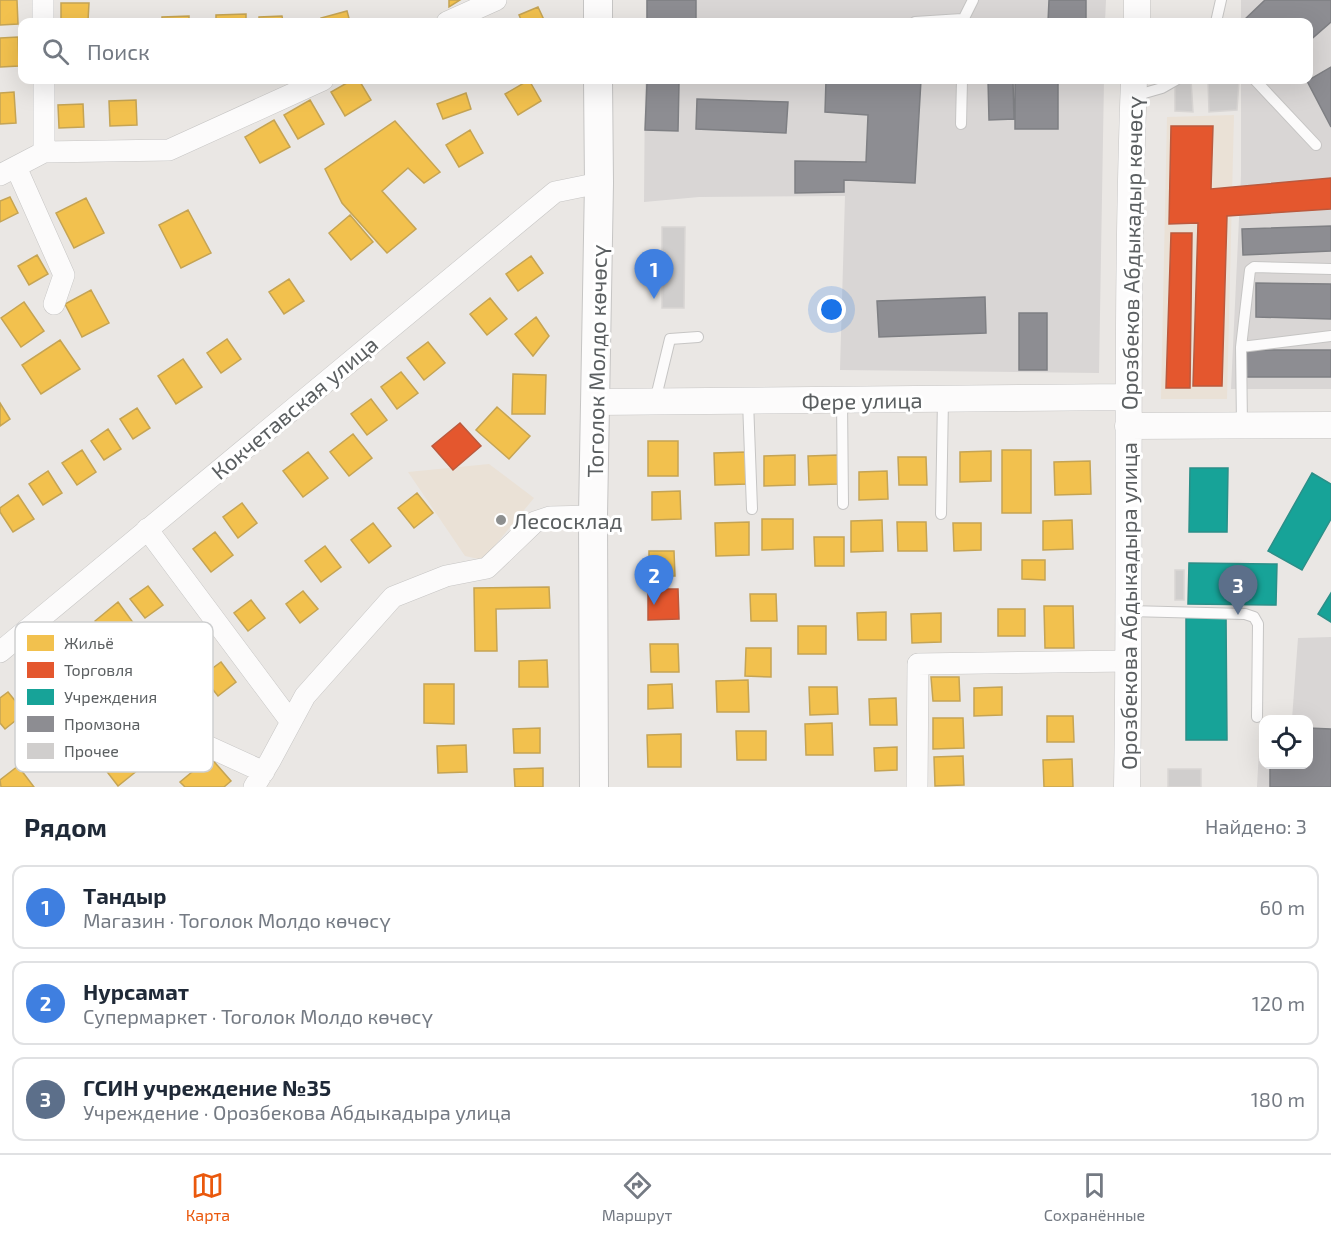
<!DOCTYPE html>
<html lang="ru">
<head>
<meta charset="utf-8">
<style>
  :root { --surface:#fff; --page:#f2f2f3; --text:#1f2937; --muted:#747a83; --line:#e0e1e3; --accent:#ea580c }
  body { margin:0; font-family:"Exo 2",sans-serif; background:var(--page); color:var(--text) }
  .controls { position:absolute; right:18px; bottom:18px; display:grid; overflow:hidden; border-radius:12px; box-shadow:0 6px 24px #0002 }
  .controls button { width:54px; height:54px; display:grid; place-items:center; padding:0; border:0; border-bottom:2px solid var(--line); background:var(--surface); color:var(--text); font:30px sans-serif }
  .you { position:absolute; left:832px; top:310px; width:21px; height:21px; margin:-15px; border:4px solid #fff; border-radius:50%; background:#1a73e8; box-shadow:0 0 0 9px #1a73e833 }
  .badge { display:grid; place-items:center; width:39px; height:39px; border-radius:50%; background:var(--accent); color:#fff; font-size:20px; font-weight:700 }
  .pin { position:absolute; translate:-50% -50px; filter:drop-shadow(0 2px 3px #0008) }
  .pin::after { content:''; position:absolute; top:32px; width:21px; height:18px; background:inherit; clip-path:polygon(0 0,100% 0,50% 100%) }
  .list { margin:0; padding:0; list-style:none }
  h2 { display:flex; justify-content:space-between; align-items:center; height:78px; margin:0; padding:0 24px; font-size:26px }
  h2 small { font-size:20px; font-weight:400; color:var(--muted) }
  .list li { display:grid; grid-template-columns:39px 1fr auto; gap:18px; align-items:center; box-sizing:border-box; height:84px; margin:0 12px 12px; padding:0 12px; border:2px solid var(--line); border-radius:12px }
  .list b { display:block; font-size:22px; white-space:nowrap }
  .list p { margin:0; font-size:20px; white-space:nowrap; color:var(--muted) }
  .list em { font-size:20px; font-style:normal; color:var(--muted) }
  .icon { flex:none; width:33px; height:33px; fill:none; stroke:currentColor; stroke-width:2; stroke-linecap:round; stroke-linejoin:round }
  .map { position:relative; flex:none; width:1331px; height:787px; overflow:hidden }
  .search { position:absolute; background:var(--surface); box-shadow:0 6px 24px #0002; left:18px; right:18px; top:18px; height:66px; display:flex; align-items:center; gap:15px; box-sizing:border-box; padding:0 21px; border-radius:12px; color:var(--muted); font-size:22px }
  .sheet { height:366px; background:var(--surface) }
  nav { display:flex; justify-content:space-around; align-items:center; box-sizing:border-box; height:84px; border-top:2px solid var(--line); background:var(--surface); font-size:16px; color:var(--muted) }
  nav a { display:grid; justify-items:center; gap:3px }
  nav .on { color:var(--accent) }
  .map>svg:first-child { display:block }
  .commercial { fill:#eae1d6 }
  .industrial { fill:#d9d6d5 }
  .homes { fill:#f2c14e; stroke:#c5a454; stroke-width:1.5 }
  .shops { fill:#e4572e; stroke:#bb593d; stroke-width:1.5 }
  .public { fill:#17a398; stroke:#2b8f88; stroke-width:1.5 }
  .industry { fill:#8d8d92; stroke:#7e7f83; stroke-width:1.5 }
  .building { fill:#d0cecd; stroke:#d9d6d4; stroke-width:1.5 }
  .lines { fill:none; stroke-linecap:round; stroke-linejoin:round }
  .service-casing { stroke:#c6c5c4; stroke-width:12 }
  .minor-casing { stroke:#c6c5c4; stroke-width:22 }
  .tertiary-casing { stroke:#c6c5c4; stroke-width:27 }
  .secondary-casing { stroke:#c6c5c4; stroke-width:30 }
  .service { stroke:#fcfbfb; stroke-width:10 }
  .minor { stroke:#fcfbfb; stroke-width:21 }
  .tertiary { stroke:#fcfbfb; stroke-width:26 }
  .secondary { stroke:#fcfbfb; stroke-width:28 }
  .poi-dot { fill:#8d8f8f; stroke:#fff; stroke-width:2 }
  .labels { text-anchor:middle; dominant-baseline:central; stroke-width:6; stroke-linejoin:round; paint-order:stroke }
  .street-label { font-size:22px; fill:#5b5f61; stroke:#fff }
  .poi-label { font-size:22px; fill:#5b5f61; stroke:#fff; text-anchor:start }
  .key { fill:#fff; stroke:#cecfd0; stroke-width:1.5 }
  .key-label { font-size:16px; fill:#5b5f61 }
</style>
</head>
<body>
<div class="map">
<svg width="1331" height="787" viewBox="0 0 1331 787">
  <rect width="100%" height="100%" fill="#eae7e4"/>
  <path class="commercial" d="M1234,115L1227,399H1161L1167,117Z
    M489,464L534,498L483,560L465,556L408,472Z"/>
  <path class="industrial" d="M646,0H1106L1105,22H646Z
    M1241,0H1331V389H1231L1241,176V80H1308V22H1241Z
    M645,80H1104L1099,373L840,370L845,196L699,197L644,202Z
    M1331,637V787H1257L1259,750H1263L1264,764H1308V720L1292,719L1298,638Z"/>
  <path class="homes" d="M0,0H17L18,24L0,25Z
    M449,0H460L449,7Z
    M61,3H89L88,21L61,20Z
    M538,7L545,22H522L519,15Z
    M347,11L350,22H322L321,18Z
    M246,14V22H216V15Z
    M189,16V22H162V17Z
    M282,16L283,22H259V17Z
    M18,37L19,66L0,67V38Z
    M352,80H359L371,100L345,116L331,92Z
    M529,80L541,101L518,115L505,94Z
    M14,92L16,123L0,124V93Z
    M466,93L471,109L443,119L437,104Z
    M136,100L137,125L110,126L109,101Z
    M310,100L324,124L298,139L284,115Z
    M83,104L84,127L59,128L58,105Z
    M274,120L290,147L260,163L245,137Z
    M395,121L440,172L424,183L408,168L382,191L416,229L387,253L342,203L325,169Z
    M470,130L483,153L459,167L446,145Z
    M10,197L18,213L0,222V201Z
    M86,198L104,233L74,248L56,213Z
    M188,210L211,253L181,268L159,225Z
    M350,215L373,242L351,260L329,233Z
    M37,255L48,274L29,285L18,266Z
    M531,256L543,273L518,291L506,274Z
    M289,279L304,301L284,314L269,292Z
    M91,290L109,323L82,337L65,304Z
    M490,298L507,319L487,335L470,314Z
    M24,302L44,331L21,347L1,318Z
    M536,317L549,336L533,356L515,334Z
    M227,339L241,359L221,373L207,353Z
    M60,340L80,369L41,394L22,365Z
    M428,342L445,363L424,380L407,358Z
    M183,359L202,387L176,404L158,376Z
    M401,372L418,393L397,409L381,387Z
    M513,374L546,375L545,414H512Z
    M371,399L387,420L367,435L351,414Z
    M0,403L10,419L0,426Z
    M497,407L530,436L509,459L476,430Z
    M137,408L150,428L133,439L120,419Z
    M108,429L121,449L104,460L91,441Z
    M353,434L372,458L349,476L330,452Z
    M648,441H678V476H648Z
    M82,450L96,472L77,485L62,463Z
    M1002,450H1031V513H1002Z
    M991,451V481L960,482V452Z
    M308,452L328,478L303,497L283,471Z
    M746,452L747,484L715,485L714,453Z
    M795,455V485L764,486V456Z
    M838,455V484L809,485L808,456Z
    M898,457H926L927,485H899Z
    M1090,461L1091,494L1055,495L1054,462Z
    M48,471L62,493L43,505L29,484Z
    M887,471L888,499L859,500V472Z
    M680,491L681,519L652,520V492Z
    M417,493L433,513L414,528L398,508Z
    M18,495L34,519L13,532L0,512V508Z
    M242,503L257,523L238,538L223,517Z
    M762,519H793V549L762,550Z
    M882,520L883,551L851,552V521Z
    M1072,520L1073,549L1043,550V521Z
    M749,522V555L716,556L715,523Z
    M897,522H926L927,551H898Z
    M373,523L391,546L369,563L351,540Z
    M953,523H981V550L954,551Z
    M215,532L233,555L211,572L193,549Z
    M814,537H844V566H815Z
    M325,546L341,567L321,582L305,561Z
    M649,551H674L675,576H649Z
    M1022,560H1045V580L1022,579Z
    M148,586L163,605L145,618L130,599Z
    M549,587L550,608L496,609L497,651H475L474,588Z
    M303,591L318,609L300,623L286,604Z
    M750,594H776L777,621H751Z
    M251,600L265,618L248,631L234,613Z
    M118,602L137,628L114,645L95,621Z
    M1044,606H1073L1074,648H1045Z
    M998,609H1025V636H998Z
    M886,612V640H858L857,613Z
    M941,613V642L912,643L911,614Z
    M798,626H826V654H798Z
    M650,644H678L679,672H651Z
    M746,648H771V677L745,676Z
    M547,660L548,687H519V661Z
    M221,662L236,682L218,696L202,676Z
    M931,677H959L960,701H933Z
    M748,680L749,712H717L716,681Z
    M424,684H454V724L424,723Z
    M672,684L673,708L648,709V685Z
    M809,687H837L838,714L810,715Z
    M1002,687V715L974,716V688Z
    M8,692L25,713L5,729L0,723V698Z
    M896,698L897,725H870L869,699Z
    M1047,716H1073L1074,742H1047Z
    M933,718H963L964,748L933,749Z
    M832,723L833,755H806L805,724Z
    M540,728V753H514L513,729Z
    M736,731H766V760H737Z
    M681,734V767H648L647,735Z
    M466,745L467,772L438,773L437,746Z
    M897,747V770L875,771L874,748Z
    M121,749L138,770L118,786L101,764Z
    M963,756L964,785L935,786L934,757Z
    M210,757L231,781L224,787H185L180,782Z
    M1072,759L1073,787H1044L1043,760Z
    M18,766L34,787H1L0,780Z
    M543,768V787H515L514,769Z"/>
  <path class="shops" d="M1171,126H1213L1211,189L1331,178V209L1227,216L1222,386H1193L1198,223L1169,224Z
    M1171,233H1192L1190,388H1166Z
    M460,423L481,446L453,470L432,446Z
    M648,589H678L679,619L648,620Z"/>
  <path class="public" d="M1190,468H1228L1227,532H1189Z
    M1312,473L1331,484V519L1302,570L1268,551Z
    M1189,563L1277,564L1276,605L1188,604Z
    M1331,593V622L1318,614Z
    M1186,614H1226L1227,740H1186Z"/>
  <path class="industry" d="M647,0H696V22H647Z
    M1049,0H1086V22H1048Z
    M1265,0H1331V22L1308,42V22H1242Z
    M1331,67V127L1307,81Z
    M826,80H921L915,183L844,180V192L795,193V161L866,162L868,115L825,112Z
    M988,80H1013L1014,119L989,120Z
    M1015,80H1058V129H1015Z
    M647,82L679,83L678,131L645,130Z
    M697,99L788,102L786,133L696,129Z
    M1331,226V251L1243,255L1242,229Z
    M1256,283L1331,284V319L1256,317Z
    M985,297L986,333L879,337L877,301Z
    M1019,313H1047V370H1019Z
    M1243,350H1331V377H1243Z
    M1308,728L1331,729V787H1270V764H1308Z"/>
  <path class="building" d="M1184,80H1191L1193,112L1175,111V83Z
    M1208,80H1239L1237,110L1209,112Z
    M662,227H685L684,308H662Z
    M1175,570H1184V600H1175Z
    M1168,769H1201V787H1168Z"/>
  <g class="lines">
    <defs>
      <path id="service" d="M915,22L962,19
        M962,22L973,0
        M1216,22L1221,0
        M1255,80L1316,145
        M1134,96L1162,88L1176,80
        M961,124L962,80
        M1241,347L1331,336
        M842,400L843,504
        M655,401L670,339L698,337
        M748,401L752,509
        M1242,425L1241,347L1250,270L1254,267L1331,269
        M941,514L943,399
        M1129,611L1245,614L1254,617L1258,624L1257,717"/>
      <path id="minor" d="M43,0V22
        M447,22L496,0
        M44,80V152
        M16,167L64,275L54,304
        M0,175L44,152L169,150L323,80
        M147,529L291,722
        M0,652L555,192L599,183
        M172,730L264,772
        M254,787L270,761L305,696L393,597L446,576L487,568L535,522L550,517L593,516
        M917,787L918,664L1129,661"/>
      <path id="tertiary" d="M1137,22V0
        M596,402L1128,397
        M1128,426L1331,425
        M1127,787C1131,551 1125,315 1134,80"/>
      <path id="secondary" d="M598,0V22
        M594,787L593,516L599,183L598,80"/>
    </defs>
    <use href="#service" class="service-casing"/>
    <use href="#minor" class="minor-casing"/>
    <use href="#tertiary" class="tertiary-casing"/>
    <use href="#secondary" class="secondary-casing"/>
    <use href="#service" class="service"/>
    <use href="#minor" class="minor"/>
    <use href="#tertiary" class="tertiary"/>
    <use href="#secondary" class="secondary"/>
  </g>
  <circle class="poi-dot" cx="501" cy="520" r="6"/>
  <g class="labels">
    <g class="street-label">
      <text transform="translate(1131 253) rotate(-89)">Орозбеков Абдыкадыр көчөсү</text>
      <text transform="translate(596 361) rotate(-89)">Тоголок Молдо көчөсү</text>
      <text transform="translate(862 400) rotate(-1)">Фере улица</text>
      <text transform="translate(294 407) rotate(-40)">Кокчетавская улица</text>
      <text transform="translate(1128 606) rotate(-90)">Орозбекова Абдыкадыра улица</text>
    </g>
    <g class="poi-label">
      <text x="513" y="520">Лесосклад</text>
    </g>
  </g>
  <rect x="15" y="622" width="198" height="150" rx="9" class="key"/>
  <rect x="27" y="635" width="27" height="16" fill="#f2c14e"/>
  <rect x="27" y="662" width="27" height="16" fill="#e4572e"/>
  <rect x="27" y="689" width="27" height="16" fill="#17a398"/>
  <rect x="27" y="716" width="27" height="16" fill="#8d8d92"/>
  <rect x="27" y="743" width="27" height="16" fill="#d0cecd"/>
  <g class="key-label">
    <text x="64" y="649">Жильё</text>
    <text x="64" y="676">Торговля</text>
    <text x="64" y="703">Учреждения</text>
    <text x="64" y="730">Промзона</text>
    <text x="64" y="757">Прочее</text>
  </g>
</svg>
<div class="controls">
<button><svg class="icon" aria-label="locate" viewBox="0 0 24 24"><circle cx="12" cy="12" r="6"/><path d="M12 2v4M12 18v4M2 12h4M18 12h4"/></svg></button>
</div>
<div class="you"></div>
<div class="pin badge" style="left:654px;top:299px;background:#3f7fe0">1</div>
<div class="pin badge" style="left:654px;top:605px;background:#3f7fe0">2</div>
<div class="pin badge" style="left:1238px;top:615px;background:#5c6f8a">3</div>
<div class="search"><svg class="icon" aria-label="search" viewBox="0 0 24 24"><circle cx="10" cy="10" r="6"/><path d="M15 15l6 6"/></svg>Поиск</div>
</div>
<section class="sheet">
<h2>Рядом<small>Найдено: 3</small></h2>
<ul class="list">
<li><span class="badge" style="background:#3f7fe0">1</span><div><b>Тандыр</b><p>Магазин · Тоголок Молдо көчөсү</p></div><em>60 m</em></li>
<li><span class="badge" style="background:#3f7fe0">2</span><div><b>Нурсамат</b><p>Супермаркет · Тоголок Молдо көчөсү</p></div><em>120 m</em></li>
<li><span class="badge" style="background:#5c6f8a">3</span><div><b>ГСИН учреждение №35</b><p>Учреждение · Орозбекова Абдыкадыра улица</p></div><em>180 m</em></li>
</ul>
</section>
<nav>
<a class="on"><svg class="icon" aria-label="map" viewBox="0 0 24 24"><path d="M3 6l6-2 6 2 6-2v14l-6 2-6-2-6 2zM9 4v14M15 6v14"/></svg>Карта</a>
<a><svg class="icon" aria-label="directions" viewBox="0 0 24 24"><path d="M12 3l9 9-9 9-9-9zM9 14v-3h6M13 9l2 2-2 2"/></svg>Маршрут</a>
<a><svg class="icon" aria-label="saved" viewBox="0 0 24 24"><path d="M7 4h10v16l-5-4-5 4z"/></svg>Сохранённые</a>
</nav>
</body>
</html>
